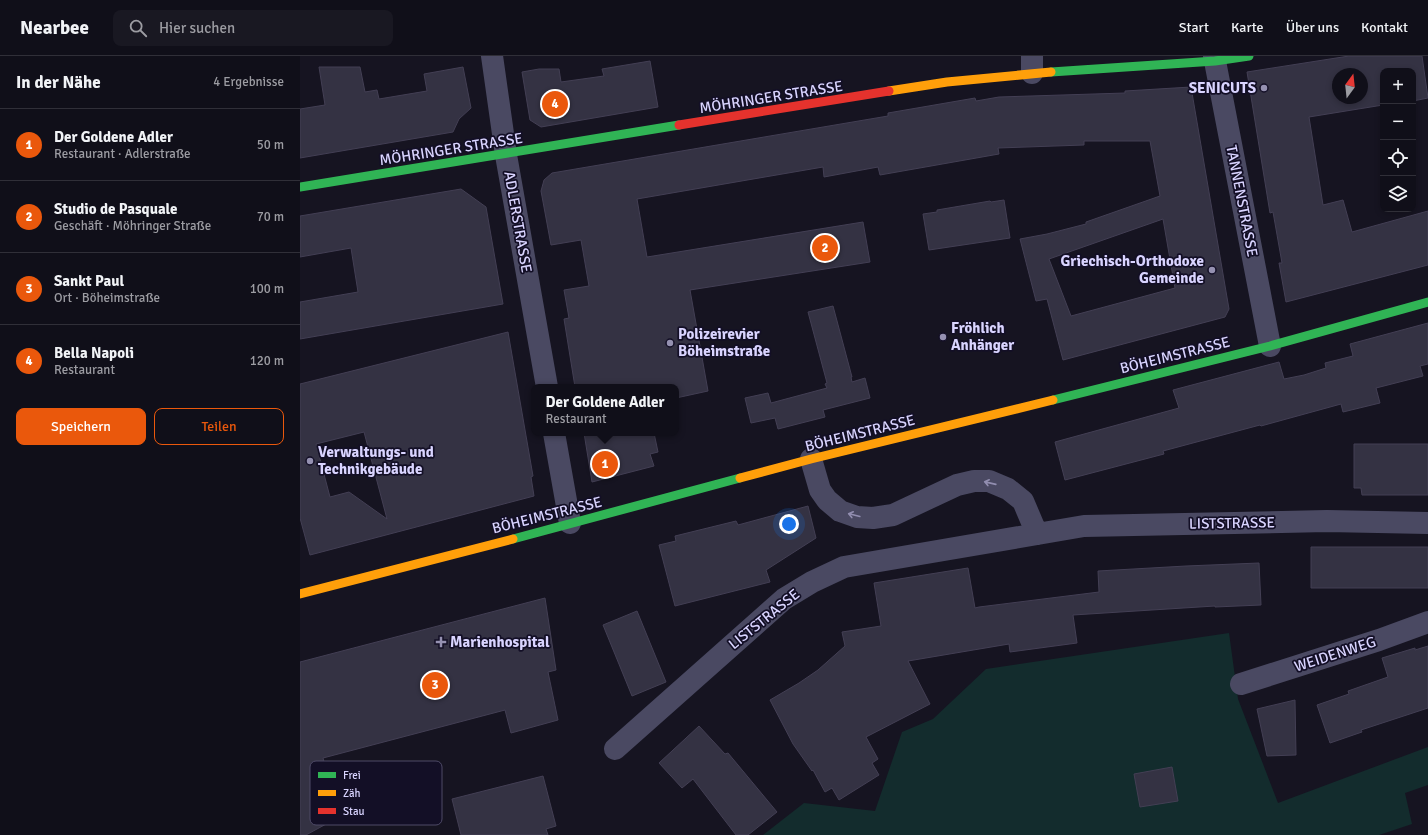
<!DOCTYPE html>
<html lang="de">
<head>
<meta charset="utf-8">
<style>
  :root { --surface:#100f19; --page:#191822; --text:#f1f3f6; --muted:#9c9ca2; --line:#302f38; --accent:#ea580c }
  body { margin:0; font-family:Signika,sans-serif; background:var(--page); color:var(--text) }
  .controls { position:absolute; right:12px; top:12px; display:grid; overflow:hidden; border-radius:8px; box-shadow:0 2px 6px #0003 }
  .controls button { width:36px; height:36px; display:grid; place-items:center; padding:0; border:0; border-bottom:1px solid var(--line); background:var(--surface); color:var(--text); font:20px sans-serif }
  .compass { position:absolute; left:1032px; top:12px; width:36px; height:36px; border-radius:50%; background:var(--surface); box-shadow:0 2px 6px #0003; rotate:15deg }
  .you { position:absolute; left:489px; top:468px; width:14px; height:14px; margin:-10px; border:3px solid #fff; border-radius:50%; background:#1a73e8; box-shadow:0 0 0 6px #1a73e833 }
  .badge { display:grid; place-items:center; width:26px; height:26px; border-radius:50%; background:var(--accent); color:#fff; font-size:13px; font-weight:700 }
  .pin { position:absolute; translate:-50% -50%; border:2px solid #fff; box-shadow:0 1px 4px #0006 }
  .popup { position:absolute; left:231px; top:328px; width:148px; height:52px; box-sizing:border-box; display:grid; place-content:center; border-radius:8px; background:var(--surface); filter:drop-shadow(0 1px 3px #0005); font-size:13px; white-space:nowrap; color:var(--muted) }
  .popup b { font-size:15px; color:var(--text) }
  .popup::after { content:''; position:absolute; left:50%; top:100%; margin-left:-8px; border:8px solid transparent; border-top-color:var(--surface) }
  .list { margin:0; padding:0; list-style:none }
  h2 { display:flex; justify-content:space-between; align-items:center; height:52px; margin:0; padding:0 16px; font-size:17px }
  h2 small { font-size:13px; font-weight:400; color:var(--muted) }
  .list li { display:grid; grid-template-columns:26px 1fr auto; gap:12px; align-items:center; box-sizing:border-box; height:72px; padding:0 16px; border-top:1px solid var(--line) }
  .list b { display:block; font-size:15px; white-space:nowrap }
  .list p { margin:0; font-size:13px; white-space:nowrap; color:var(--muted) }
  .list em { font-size:13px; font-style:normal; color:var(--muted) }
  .actions { display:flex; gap:8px; padding:12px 16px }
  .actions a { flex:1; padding:9px 0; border:1px solid var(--accent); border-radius:8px; text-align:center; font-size:14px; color:var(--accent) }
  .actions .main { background:var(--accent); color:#fff }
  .icon { flex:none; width:22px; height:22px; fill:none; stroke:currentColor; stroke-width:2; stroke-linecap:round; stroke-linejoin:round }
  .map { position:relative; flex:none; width:1128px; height:779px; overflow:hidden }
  header { display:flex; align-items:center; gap:24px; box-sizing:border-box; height:56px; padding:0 20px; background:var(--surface); border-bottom:1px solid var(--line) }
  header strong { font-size:19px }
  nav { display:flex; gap:22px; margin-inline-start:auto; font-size:14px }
  .search { width:280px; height:36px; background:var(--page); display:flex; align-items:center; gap:10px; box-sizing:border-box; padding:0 14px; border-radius:8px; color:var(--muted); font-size:15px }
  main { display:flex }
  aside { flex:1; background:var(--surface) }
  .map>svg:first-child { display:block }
  .green { fill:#132c2d }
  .building { fill:#343243; stroke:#433f54; fill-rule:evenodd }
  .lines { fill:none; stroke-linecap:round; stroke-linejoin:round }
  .street { stroke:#4a4962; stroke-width:22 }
  .fast { stroke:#30b455; stroke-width:9 }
  .slow { stroke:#ff9f0a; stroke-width:9 }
  .jam { stroke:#e5322d; stroke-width:9 }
  .oneway { stroke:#928eb0 }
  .poi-dot { fill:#9591b1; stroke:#130f26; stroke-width:1.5 }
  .labels { text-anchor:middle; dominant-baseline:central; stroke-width:3.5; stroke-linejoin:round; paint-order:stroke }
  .poi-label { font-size:15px; font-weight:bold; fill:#d9d4ff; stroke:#130f26; text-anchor:start }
  .street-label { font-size:15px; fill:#d9d4ff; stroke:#130f26 }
  .key { fill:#130f26; stroke:#4e4a67; stroke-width:1 }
  .key-label { font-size:11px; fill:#d9d4ff }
</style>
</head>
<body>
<header>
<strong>Nearbee</strong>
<div class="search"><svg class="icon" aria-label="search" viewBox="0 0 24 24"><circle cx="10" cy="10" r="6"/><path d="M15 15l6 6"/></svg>Hier suchen</div>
<nav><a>Start</a><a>Karte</a><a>Über uns</a><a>Kontakt</a></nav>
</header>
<main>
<aside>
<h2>In der Nähe<small>4 Ergebnisse</small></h2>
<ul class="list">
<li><span class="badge">1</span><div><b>Der Goldene Adler</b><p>Restaurant · Adlerstraße</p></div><em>50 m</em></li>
<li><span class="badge">2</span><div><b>Studio de Pasquale</b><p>Geschäft · Möhringer Straße</p></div><em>70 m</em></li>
<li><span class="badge">3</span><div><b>Sankt Paul</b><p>Ort · Böheimstraße</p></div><em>100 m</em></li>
<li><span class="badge">4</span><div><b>Bella Napoli</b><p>Restaurant</p></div><em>120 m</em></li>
</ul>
<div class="actions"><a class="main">Speichern</a><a>Teilen</a></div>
</aside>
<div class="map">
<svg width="1128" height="779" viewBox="0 0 1128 779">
  <rect width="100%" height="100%" fill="#161421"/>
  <path class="green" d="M929,577L938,643L978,747L1128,691V729L1105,737L1112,768L1079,779H463L504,747L575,755L602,676L633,663L686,613Z"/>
  <path class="building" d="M1049,0H1122L1128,42L1113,45V15H1083V49L1009,61L1023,149L1043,144L1052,176L1128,155V209L986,246L979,207H982L973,156L970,157L947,16ZM1038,18H1062V42H1038Z
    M350,5L358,51L241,71L230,64L222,16L239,13H259L261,26L304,20L302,13Z
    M19,11H60L65,36L77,34L79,43L127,35L124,18L163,11L171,52L159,63L153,76L0,102V53L25,49Z
    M891,31L929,253L925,261L763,304L747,243L736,245L720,183L747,178L786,168V166L860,140L850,85H784V89L698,92L699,98L580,119L578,111L524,121L523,111L337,143L347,201L563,166L570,206L390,234L408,335L376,342V331H275L264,263L269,262L264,234L289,230L281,184L251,189L241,135L244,124L252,117L588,60V57L675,42L676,45L699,41L825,37V35ZM863,163L875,232L771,260L749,203Z
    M161,133L186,151L203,248L0,283V246L58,236L51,192L0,201V160Z
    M704,144L710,182L629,194L623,158L637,156V154L690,145L691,146Z
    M533,250L552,321H551L552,326L565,322L570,342L523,354L525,361L478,373L475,362L451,367L445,342L468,337L471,347L527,332L525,328L527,327L508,256Z
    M1128,267V308L1120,310L1123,320L1076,332L1080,347L1043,356L1041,348L961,370L960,369L863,395L864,398L765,424L755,386L879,352L873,334L979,306L984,323L1004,319L1026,312L1025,307L1053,300L1050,288Z
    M208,276L233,420L231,421L234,440L10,499L0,462V328ZM64,376L87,463L49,436L30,441L16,388Z
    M284,377H354L358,396L350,398L354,410L292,426Z
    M1054,388H1128V439H1062L1061,432H1054Z
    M508,450L516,482L466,514L470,526L375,550L359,489L376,485L375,480L436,465L438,469Z
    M1011,491H1128V532H1011Z
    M959,507L961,549L915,551V550L773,559L777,587L710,596L709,588L608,605L630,648L566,681L578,703L572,707L579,719L539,744L532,732L525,736L513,714L512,715L493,688L470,644L499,627L518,614L545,590L542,576L581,570L574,527L668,512L675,552L679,551L799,536L798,515L886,510Z
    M245,542L256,614L248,616L258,664L211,677L205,654L23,702L39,761L6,779H0V606Z
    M337,555L366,626L332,640L303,569Z
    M1128,590V652L1061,674L1062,676L1030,687L1017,649L1049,638L1048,635L1088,621L1082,602L1115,592V594Z
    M995,644L996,699L967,700L957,653Z
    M399,670L425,698L428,697L477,756L448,779H436L393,723L382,732L359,707Z
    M872,711L878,745L840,751L834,718Z
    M243,720L256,770L246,773L248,779H161L152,743Z"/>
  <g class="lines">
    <path class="street" d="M192,0L206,99L247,331
      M914,0L970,290
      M732,17V0
      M254,377L270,467
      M511,403L520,434L527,444L540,455L557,461L573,462L593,459L657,429L674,425H689L708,433L723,445L737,478
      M941,628L1079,584L1128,566
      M315,693L484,543L512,526L544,511L784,470L1027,465L1128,467"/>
    <path class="fast" d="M751,16L915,5L949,0
      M0,131L379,69
      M753,344L970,290L1128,246
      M213,483L440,422"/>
    <path class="slow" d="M589,35L647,26L751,16
      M440,422L511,403L753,344
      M0,538L213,483"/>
    <path class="jam" d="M379,69L589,35"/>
  </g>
  <defs><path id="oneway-shaft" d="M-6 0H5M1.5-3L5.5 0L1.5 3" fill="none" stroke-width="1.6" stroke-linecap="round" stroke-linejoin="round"/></defs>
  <g class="oneway">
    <use href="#oneway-shaft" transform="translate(690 427) rotate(-167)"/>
    <use href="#oneway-shaft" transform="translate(554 459) rotate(-166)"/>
  </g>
  <g class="poi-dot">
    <circle cx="964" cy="32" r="4"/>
    <circle cx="912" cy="214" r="4"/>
    <circle cx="643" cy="281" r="4"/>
    <circle cx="370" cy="287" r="4"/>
    <circle cx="10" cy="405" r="4"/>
    <path d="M139 580h4v4h4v4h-4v4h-4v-4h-4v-4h4z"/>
  </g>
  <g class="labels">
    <g class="poi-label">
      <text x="956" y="32" text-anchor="end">SENICUTS</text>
      <text x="904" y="205" text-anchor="end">Griechisch-Orthodoxe<tspan x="904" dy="17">Gemeinde</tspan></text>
      <text x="651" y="272">Fröhlich<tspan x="651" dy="17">Anhänger</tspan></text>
      <text x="378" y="278">Polizeirevier<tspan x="378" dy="17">Böheimstraße</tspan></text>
      <text x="18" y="396">Verwaltungs- und<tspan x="18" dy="17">Technikgebäude</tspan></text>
      <text x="150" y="586">Marienhospital</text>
    </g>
    <g class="street-label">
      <text transform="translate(471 41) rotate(-9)">MÖHRINGER STRASSE</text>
      <text transform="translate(151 93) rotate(-9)">MÖHRINGER STRASSE</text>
      <text transform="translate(942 145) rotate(79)">TANNENSTRASSE</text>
      <text transform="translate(218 166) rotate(80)">ADLERSTRASSE</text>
      <text transform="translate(875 299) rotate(-14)">BÖHEIMSTRASSE</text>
      <text transform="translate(560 377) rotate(-14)">BÖHEIMSTRASSE</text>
      <text transform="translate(247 459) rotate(-14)">BÖHEIMSTRASSE</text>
      <text transform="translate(932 467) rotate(-1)">LISTSTRASSE</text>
      <text transform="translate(464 563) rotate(-39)">LISTSTRASSE</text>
      <text transform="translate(1035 598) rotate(-18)">WEIDENWEG</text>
    </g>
  </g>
  <rect x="10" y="705" width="132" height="64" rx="6" class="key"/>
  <rect x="18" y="716" width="18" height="6" fill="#30b455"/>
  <rect x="18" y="734" width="18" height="6" fill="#ff9f0a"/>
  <rect x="18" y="752" width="18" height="6" fill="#e5322d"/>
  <g class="key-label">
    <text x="43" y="723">Frei</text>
    <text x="43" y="741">Zäh</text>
    <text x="43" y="759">Stau</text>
  </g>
</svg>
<div class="controls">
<button>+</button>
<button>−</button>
<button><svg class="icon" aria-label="locate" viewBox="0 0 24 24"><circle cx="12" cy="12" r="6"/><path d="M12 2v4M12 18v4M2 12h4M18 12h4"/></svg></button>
<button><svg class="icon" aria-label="layers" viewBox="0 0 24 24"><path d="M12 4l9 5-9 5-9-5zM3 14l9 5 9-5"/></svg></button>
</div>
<svg class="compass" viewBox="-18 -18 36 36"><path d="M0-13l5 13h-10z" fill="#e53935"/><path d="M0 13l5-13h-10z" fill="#9c9ca2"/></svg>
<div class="you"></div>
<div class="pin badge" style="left:305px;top:408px">1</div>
<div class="popup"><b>Der Goldene Adler</b>Restaurant</div>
<div class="pin badge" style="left:525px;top:192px">2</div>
<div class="pin badge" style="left:135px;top:629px">3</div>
<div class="pin badge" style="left:255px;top:48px">4</div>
</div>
</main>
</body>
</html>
